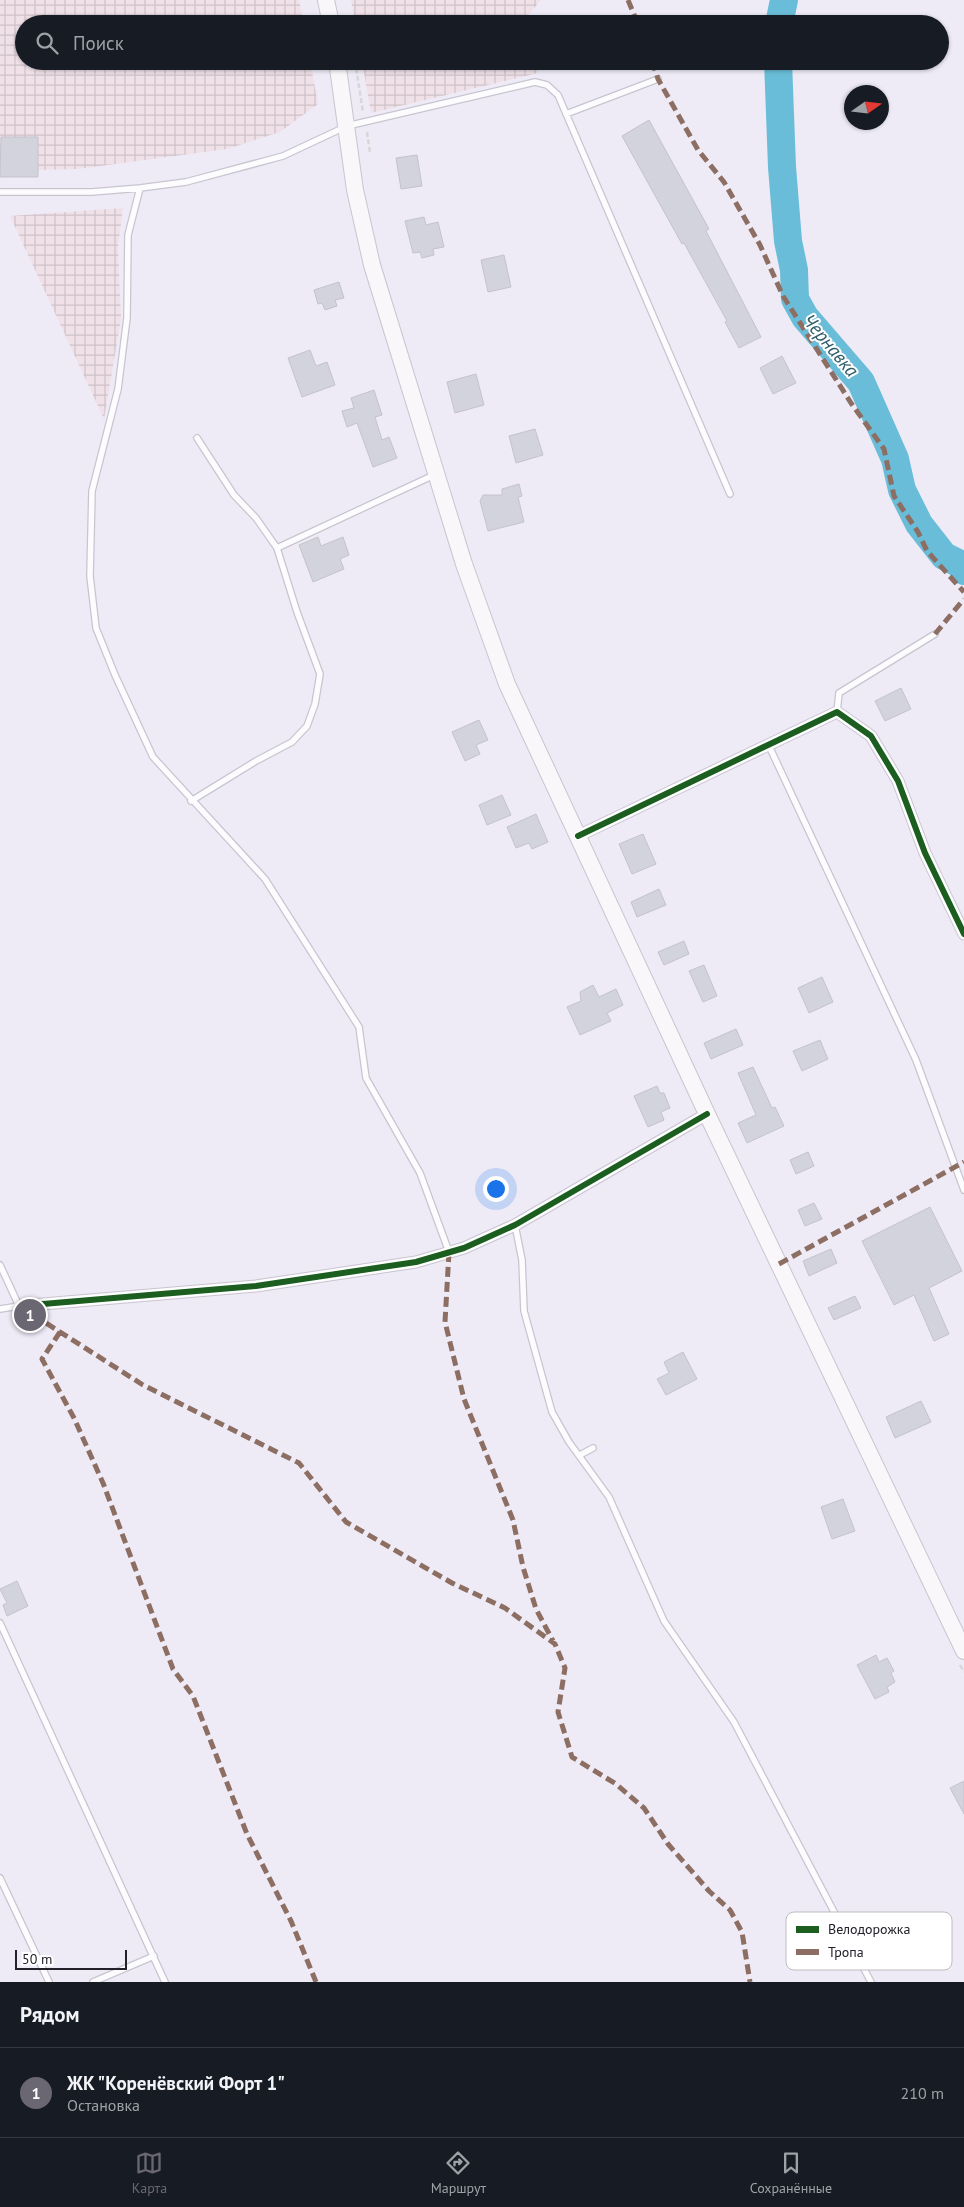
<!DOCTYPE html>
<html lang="ru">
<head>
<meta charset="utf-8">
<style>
  :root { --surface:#171b24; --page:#242831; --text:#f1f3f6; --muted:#9ea1a6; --line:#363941; --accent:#6a6772 }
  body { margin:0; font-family:"PT Sans",sans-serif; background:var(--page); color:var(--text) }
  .compass { position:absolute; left:844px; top:85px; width:45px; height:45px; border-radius:50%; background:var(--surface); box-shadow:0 1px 4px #0004; rotate:76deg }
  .scale { position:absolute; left:15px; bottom:12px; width:112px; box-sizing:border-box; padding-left:5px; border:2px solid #23202a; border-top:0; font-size:14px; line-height:18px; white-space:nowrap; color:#23202a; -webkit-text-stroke:4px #fff; paint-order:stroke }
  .you { position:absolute; left:495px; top:1188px; width:18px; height:18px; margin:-12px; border:4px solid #fff; border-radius:50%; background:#1a73e8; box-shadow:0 0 0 8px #1a73e833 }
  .badge { display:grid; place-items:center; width:32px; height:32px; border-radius:50%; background:var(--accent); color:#fff; font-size:16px; font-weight:700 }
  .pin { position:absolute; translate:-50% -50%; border:2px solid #fff; box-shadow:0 1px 5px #0006 }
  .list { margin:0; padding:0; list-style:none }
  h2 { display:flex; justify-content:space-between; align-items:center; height:65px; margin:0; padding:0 20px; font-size:21px }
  h2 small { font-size:16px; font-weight:400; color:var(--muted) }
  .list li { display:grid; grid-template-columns:32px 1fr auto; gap:15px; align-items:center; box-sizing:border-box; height:90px; padding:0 20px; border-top:1px solid var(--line) }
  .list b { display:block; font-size:19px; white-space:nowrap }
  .list p { margin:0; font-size:16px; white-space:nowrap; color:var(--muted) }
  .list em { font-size:16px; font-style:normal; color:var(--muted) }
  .icon { flex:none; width:28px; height:28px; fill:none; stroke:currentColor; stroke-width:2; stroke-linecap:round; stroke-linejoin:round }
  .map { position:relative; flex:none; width:964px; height:1982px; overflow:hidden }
  .search { position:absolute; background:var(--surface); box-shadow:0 1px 4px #0004; left:15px; right:15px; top:15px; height:55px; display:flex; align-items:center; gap:12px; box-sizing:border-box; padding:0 18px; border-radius:28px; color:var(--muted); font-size:19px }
  .sheet { height:155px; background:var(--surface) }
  nav { display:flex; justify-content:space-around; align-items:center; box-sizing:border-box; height:70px; border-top:1px solid var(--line); background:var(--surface); font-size:14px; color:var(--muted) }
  nav a { display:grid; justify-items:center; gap:2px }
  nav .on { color:var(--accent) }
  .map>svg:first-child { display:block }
  .industrial { fill:url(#industrial-grid) }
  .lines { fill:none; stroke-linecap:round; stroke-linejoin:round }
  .river { stroke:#6abdd8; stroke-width:28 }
  .building { fill:#d3d3dd; stroke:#c4c3cd }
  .service-casing { stroke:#c8c5cf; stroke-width:8 }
  .minor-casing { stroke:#c8c5cf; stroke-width:13 }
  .secondary-casing { stroke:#c8c5cf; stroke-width:18 }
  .path { stroke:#d7d7da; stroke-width:2.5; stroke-dasharray:5 2.5; stroke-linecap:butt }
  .service { stroke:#fcfcfe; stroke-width:5.5 }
  .minor { stroke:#fcfcfe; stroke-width:11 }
  .secondary { stroke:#f9f7fa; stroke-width:16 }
  .quiet { stroke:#8d6e63; stroke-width:5; stroke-dasharray:10 5; stroke-linecap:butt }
  .cycleway-casing { stroke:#fff; stroke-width:9 }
  .cycleway { stroke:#1b5e20; stroke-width:6 }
  .labels { text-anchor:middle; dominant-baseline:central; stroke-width:4; stroke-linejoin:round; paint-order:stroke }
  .water-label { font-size:19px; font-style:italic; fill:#2d5c6b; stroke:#fff }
  .key { fill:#fff; stroke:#bdbcbf; stroke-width:1 }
  .key-label { font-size:14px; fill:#23202a }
</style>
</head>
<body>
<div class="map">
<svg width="964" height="1982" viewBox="0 0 964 1982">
  <defs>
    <pattern id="industrial-grid" width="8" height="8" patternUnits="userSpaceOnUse" patternTransform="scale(1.25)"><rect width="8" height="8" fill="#f0e1e9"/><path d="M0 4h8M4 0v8" fill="none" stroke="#cec1c8"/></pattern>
  </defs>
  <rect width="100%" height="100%" fill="#eeebf7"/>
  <path class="industrial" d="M0,0H299L304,24H24V61H310L318,104L280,132L227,149L78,169L0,171Z
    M351,0H541L524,20L525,24H355Z
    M362,61H535L538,73L371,113Z
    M123,208L118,246L121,319L104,419L10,216Z"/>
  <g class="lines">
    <path class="river" d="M779,24L784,0
      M778,61L782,167L788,241L794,270L795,299L805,317L861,382L895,459L902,490L919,524L944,556L960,564L964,571"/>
  </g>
  <path class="building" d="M649,120L709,229L706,231L761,337L739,348L725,322L727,321L684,243L682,244L622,136Z
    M1,137H38V177H0Z
    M417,155L422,186L401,189L396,158Z
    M424,217L426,225L438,222L444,247L433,249L434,255L422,258L420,252L413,253L405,221Z
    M504,255L511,287L488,292L481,260Z
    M339,282L344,298L335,300L337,306L325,310L322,303L318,304L314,290Z
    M310,350L316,366L327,362L335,385L302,397L288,358Z
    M782,356L796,383L773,394L760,368Z
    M476,374L484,405L455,413L447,382Z
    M374,390L382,415L375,417L382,440L389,437L397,458L373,467L357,423L347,427L342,411L354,408L351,398Z
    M535,429L543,455L516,463L509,436Z
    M519,484L522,496L518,497L524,522L488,531L480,501L483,495H502V489Z
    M318,537L321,546L343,537L349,555L340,559L344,569L313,582L299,545Z
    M901,688L911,709L885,721L875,701Z
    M479,720L488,740L476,745L480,754L465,761L452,732Z
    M502,795L511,815L487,825L479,805Z
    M536,814L548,842L532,849L529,843L516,848L507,827Z
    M643,834L656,864L632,874L619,844Z
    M659,889L666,905L637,917L631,902Z
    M684,941L689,954L664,965L658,952Z
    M704,965L717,996L703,1002L689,971Z
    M822,977L833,1002L809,1013L798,988Z
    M593,985L599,997L616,989L623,1005L607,1013L611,1021L580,1035L567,1007L581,1001L580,992Z
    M736,1029L743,1045L711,1059L704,1043Z
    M820,1040L828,1059L802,1071L793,1051Z
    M753,1067L772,1108L775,1107L784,1126L747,1143L738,1123L756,1115L738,1073Z
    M657,1086L660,1093H664L670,1108L661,1112L664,1120L648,1127L634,1096Z
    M808,1152L814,1166L796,1174L790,1160Z
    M814,1203L822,1219L805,1226L798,1210Z
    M930,1207L962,1271L929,1288L949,1334L934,1341L914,1295L894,1305L862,1241Z
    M831,1249L837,1263L809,1276L803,1261Z
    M855,1296L861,1308L834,1320L828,1308Z
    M683,1352L697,1379L666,1395L657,1379L669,1373L664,1362Z
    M921,1401L931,1422L895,1438L886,1417Z
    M843,1499L855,1531L832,1539L821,1507Z
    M17,1581L28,1606L7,1616L3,1605L7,1603L0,1589Z
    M876,1655L879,1662L887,1658L894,1671L891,1673L895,1682L887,1687L889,1692L875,1699L857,1665Z
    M964,1781V1814L950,1788Z"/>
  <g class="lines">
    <defs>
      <path id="service" d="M566,114L658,79
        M140,188L128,235L127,318L118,389L92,491L90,576L96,628L115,675L153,757L265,879L359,1027L366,1078L420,1173L449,1252
        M0,192H92L140,188L186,182L283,156L347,126L535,82L547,85L558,95L730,494
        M277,548L434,475
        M837,712L839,693L935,634
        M769,746L916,1060L964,1190
        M191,801L256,761L292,742L307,726L315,704L320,674L297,612L277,548L256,518L234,495L197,438
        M515,1225L522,1260L524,1311L552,1412L569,1442L609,1497L664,1621L734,1722L871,1982
        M0,1265L19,1306L0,1309
        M580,1455L593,1448
        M0,1623L165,1982
        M0,1878L49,1982
        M93,1982L154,1956"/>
      <path id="minor" d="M578,836L837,712L871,736L898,781L925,853L964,934
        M19,1306L256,1286L416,1262L464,1248L515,1225L707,1114"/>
      <path id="secondary" d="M326,0L331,24
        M337,61L355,190L372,265L464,564L507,684L707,1114L964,1651"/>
    </defs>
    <use href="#service" class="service-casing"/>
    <use href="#minor" class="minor-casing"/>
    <use href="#secondary" class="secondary-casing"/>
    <path class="path" d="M355,61L363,112
      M367,132L370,153
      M960,1665L964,1672"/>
    <use href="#service" class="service"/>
    <use href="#minor" class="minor"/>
    <use href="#secondary" class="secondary"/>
    <path class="quiet" d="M628,0L638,24
      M652,61L658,79L698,150L724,182L760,245L783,296L851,403L884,449L894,496L918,532L927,551L964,592
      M935,634L964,599
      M449,1252L445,1322L464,1399L513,1520L523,1567L536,1609L553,1641
      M779,1264L964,1162
      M21,1307L143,1385L299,1463L346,1522L452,1583L505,1608L555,1644L565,1668L558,1712L572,1757L616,1784L644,1808L668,1844L709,1891L730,1910L742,1932L750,1982
      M60,1332L42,1359L74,1418L103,1483L173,1669L193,1696L247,1834L291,1921L316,1982"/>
    <defs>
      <path id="cycleway" d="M578,836L837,712L871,736L898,781L925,853L964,934
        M19,1306L256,1286L416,1262L464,1248L515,1225L707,1114"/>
    </defs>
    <use href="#cycleway" class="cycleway-casing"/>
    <use href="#cycleway" class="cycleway"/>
  </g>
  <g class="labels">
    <g class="water-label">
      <text transform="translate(831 345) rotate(50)">Чернавка</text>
    </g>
  </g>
  <rect x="786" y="1912" width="166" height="58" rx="8" class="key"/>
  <rect x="796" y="1926" width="23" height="7" fill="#1b5e20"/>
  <rect x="796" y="1949" width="23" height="6" fill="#8d6e63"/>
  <g class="key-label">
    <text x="828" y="1934">Велодорожка</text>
    <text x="828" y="1957">Тропа</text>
  </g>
</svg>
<svg class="compass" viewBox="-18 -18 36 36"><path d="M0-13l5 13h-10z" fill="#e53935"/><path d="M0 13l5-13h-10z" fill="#9ea1a6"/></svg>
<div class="scale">50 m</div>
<div class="you"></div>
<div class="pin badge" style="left:30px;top:1315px">1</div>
<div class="search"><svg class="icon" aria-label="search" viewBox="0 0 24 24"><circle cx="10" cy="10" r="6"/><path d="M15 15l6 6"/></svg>Поиск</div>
</div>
<section class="sheet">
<h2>Рядом<small></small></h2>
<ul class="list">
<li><span class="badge">1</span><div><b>ЖК &quot;Коренёвский Форт 1&quot;</b><p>Остановка</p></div><em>210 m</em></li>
</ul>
</section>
<nav>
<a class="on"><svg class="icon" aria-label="map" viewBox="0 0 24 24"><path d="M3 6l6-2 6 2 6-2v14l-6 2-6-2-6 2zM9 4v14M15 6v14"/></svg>Карта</a>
<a><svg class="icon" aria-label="directions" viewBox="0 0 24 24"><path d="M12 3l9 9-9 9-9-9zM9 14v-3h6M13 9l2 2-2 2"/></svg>Маршрут</a>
<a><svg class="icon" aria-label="saved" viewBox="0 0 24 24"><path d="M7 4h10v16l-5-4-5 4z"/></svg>Сохранённые</a>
</nav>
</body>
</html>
